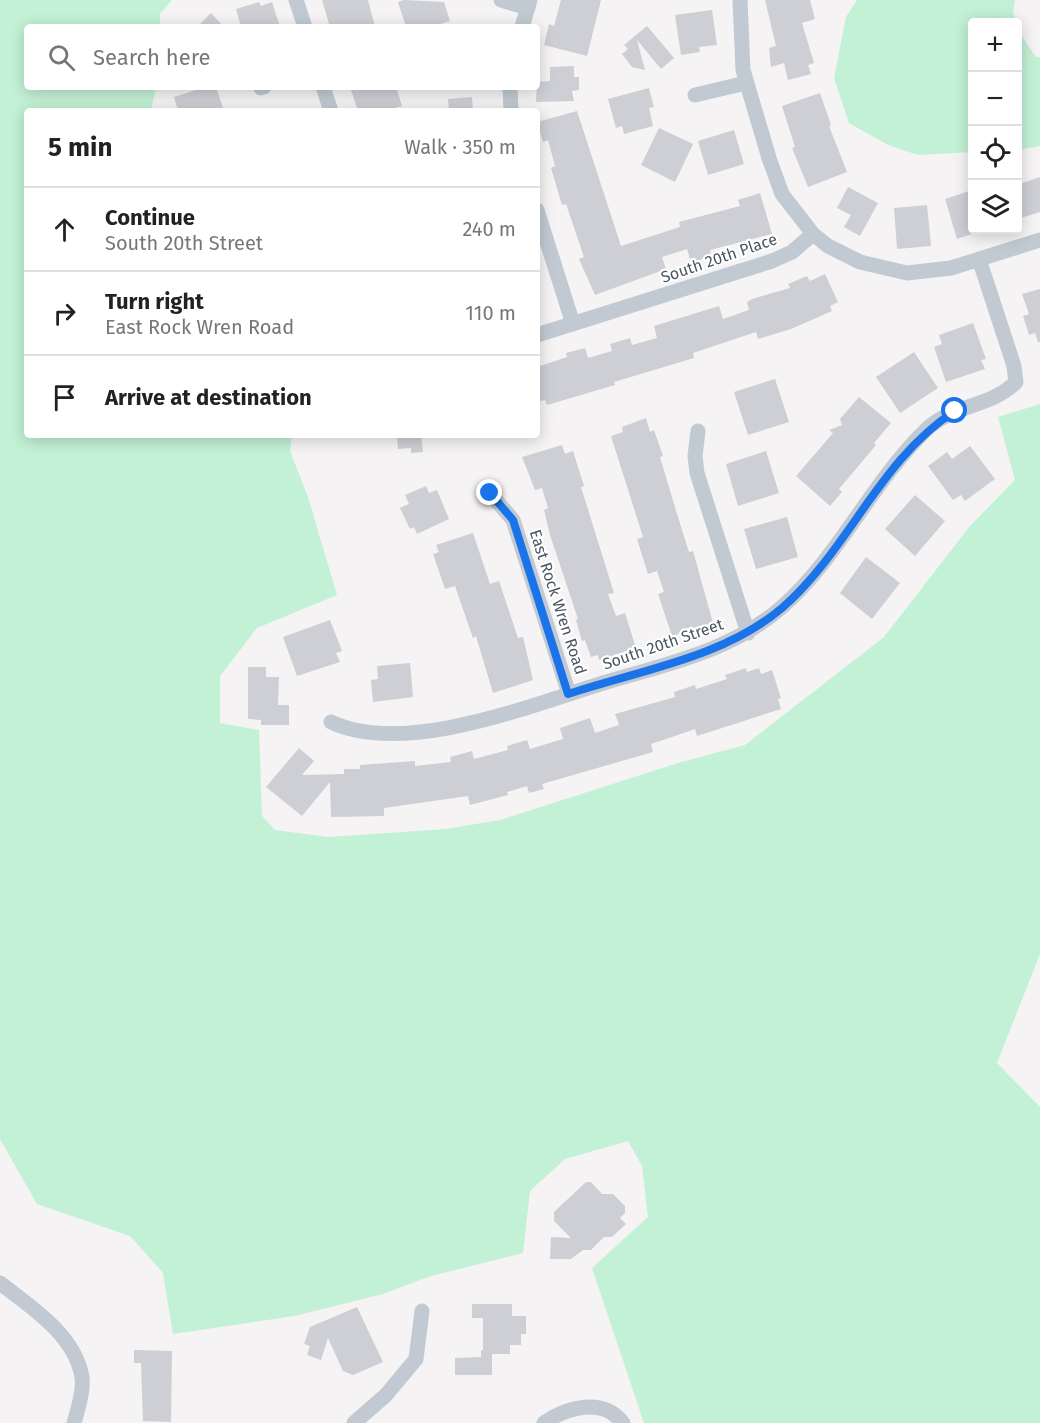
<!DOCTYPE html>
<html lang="en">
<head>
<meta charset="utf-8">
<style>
  :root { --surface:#fff; --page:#f6f6f6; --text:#222; --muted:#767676; --line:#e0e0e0 }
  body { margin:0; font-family:"Fira Sans",sans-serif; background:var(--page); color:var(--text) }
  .controls { position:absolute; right:18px; top:18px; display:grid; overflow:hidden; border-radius:6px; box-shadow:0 3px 15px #0003 }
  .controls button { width:54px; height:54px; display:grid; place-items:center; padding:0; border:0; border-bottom:2px solid var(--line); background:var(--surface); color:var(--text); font:30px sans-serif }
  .stop { position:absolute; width:18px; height:18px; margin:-14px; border:4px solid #1a73e8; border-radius:50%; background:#fff }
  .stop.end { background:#1a73e8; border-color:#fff; box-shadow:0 2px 6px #0008 }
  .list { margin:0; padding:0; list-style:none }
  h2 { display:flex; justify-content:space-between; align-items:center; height:78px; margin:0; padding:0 24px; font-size:26px }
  h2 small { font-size:20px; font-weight:400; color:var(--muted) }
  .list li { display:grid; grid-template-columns:39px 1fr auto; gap:18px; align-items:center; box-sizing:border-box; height:84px; padding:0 24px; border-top:2px solid var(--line) }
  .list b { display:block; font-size:22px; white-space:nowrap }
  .list p { margin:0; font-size:20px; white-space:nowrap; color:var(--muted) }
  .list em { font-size:20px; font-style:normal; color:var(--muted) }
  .icon { flex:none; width:33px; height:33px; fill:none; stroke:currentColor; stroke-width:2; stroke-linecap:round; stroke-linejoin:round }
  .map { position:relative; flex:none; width:1040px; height:1423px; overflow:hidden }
  .search { position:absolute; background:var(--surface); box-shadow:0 3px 15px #0003; left:24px; top:24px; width:516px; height:66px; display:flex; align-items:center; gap:15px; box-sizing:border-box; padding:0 21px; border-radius:6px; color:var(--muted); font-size:22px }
  .panel { position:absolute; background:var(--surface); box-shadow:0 3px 15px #0003; left:24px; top:108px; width:516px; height:330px; border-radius:6px }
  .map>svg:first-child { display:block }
  .green { fill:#c3f1d5 }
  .building { fill:#cdcfd5 }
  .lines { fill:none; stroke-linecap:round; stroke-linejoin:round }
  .street { stroke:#c1cad2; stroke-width:15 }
  .route { stroke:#1a73e8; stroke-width:8 }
  .labels { text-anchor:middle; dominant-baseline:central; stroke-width:4.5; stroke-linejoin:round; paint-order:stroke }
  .street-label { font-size:16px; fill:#4a5661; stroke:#fff }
</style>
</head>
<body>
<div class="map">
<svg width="1040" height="1423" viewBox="0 0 1040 1423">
  <rect width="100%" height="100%" fill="#f5f3f3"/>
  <path class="green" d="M0,0H172L160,14V27H27V87H156L151,111H27V435H292L290,451L308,497L337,595L257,628L220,676V723L259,730L262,816L275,830L328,837L446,829L500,820L678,763L745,745L884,637L970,526L1015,480L998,417L1040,404V954L997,1063L1040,1107V1423H644L592,1268L648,1217L642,1166L628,1141L565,1159L530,1191L523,1253L431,1276L383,1294L294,1316L173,1334L163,1273L130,1236L37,1204L0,1139Z
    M857,0H1015L1013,13L1017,22H972V152L918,155L888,145L849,123L834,78L846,17Z
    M1018,24L1023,38L1036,57H1040V146L1018,150Z"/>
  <path class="building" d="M322,0H368L375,27H330Z
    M404,0L444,2L450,21L430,27H406L398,2Z
    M561,0H601L587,56L544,45L549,24L554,26Z
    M765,0H810L815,19L802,23L814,63L808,65L811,74L788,80L784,63L771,67L769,48L776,46Z
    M259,2L261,6L272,2L280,27H241L236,9Z
    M712,10L717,45L699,47L700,52L681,55L675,15Z
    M211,13L224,27H197Z
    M647,26L674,58L661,69L637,40L645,70L632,67L622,54L628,49L624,45Z
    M574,66V77H579V90L572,91L574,101L536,102L537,82L550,81V67Z
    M205,87H216L224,111H178L174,97Z
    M350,87H396L402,106L385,111H358Z
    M649,88L654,107L649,108L653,126L624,134L622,126L616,128L608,99Z
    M820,93L831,125L829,126L847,172L808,187L792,148L795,147L782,106Z
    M472,97L473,111H449L448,99Z
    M577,111L621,246L680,227L679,222L740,206L738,200L760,193L772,234L710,250L711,257L691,262L687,249L662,257L666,269L595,295L579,259L584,257L566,204L562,205L551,168L555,166L548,140L543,142L537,122Z
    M659,128L693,144L675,182L641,165Z
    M734,130L744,164L708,175L698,141Z
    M1040,177V212L1017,219V185Z
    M848,187L878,203L860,236L844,227L851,215L837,208Z
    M972,190V234L957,239L945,199Z
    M927,205L931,246L897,249L894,208Z
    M825,274L838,302L830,306L832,311L791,329L758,339L756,332L693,353L694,358L614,382L615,385L547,405L545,400L537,402V367L567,357L566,353L585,348L588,358L612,351L610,344L630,338L632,345L657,338L654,326L719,306L723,319L749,310L747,302L752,299L790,288L788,284L807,276L810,281Z
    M1040,289V342H1038L1035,333L1029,335L1023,316L1029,314L1022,294Z
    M973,323L986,359L981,360L985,369L946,382L934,347L942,344L939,335Z
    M914,352L938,388L900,413L876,377Z
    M775,379L789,422L748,435L734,392Z
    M859,397L891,423L874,443L876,445L839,489L842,492L830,506L796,476L833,433L829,430L842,425L840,419Z
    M646,418L650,432L654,430L663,456L660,457L677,514L689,552L693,551L713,623L672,636L658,594L664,592L657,571L648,574L637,539L643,537L611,436L623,432L622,427Z
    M397,435H421L423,452L411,453V448L398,449Z
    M562,445L565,454L573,451L584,486L581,487L614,593L608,594L616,616L625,613L636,648L599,660L598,655L591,657L585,640L582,641L576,620L578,619L550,535L544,510L548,508L542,488L535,490L522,457Z
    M970,446L995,479L965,501L961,495L953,500L928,466L947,452L952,459Z
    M766,451L779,493L738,506L726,464Z
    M426,486L429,493L437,490L449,519L417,534L414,527L410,529L400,508L409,504L405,495Z
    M915,495L945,521L915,556L885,529Z
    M787,517L798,557L756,569L744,529Z
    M473,533L490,584L499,581L518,638L523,637L533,680L493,693L476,636L473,638L455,586L445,589L433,554L439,552L436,545Z
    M866,557L900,583L872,619L840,593Z
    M330,620L342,651L336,653L340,662L297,676L283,637Z
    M410,663L413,697L373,702L371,680L378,679L377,666Z
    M248,667H266V677H279L278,705H289V725H261V720L248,719Z
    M746,668L747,672L759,668L761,674L772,670L781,698L778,699L781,709L697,736L695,729L672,737L651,744L653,752L542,784L544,789L529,793L527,786L507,792L508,795L470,805L468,796L384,808V816L331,817L330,782L302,816L266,787L299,748L314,761L302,775L344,774V769H360V765L415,761V766L451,762L450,757L472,751L474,759L508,750L507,746L527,740L530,749L563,739L560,728L590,718L595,733L619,725L615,714L675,697L674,692L695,685L696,689L727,679L725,675Z
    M586,1182H591L602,1194H613L625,1206V1213L620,1218L626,1224L612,1237H604L591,1250H583L571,1259H550L551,1237L571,1238L554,1221V1212Z
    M472,1304H512V1316H526V1334H521V1345H510V1354H492V1375H455V1358L481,1357V1350H483V1318H472Z
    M357,1307L383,1362L353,1375L343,1371L328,1338L321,1360L307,1355L310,1346L304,1344L310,1327Z
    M134,1350L172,1351L171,1422L143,1421L141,1363H134Z"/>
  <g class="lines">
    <path class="street" d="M296,0L305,27
      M501,0L528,8
      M740,0L743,70L769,158L782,194L813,234L828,246L860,262L907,273L951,268L1040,240
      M522,27L530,0
      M323,87L331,111
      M510,87L511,111
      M261,88L264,87
      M695,95L746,83
      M537,210L573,324
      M537,335L772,261L792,252L813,234
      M698,431L695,456L697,473L748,633
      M490,493L513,520L569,694
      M331,722C403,756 527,707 600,684C662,665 731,652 782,607C840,556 872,481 928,428C953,405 993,406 1016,382L1014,366L979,259
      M0,1283C31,1307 75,1335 82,1377C84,1390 78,1410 74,1423
      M354,1423L386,1395L416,1359L422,1311
      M544,1423C567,1407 603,1397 623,1423"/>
  </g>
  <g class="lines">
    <path class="route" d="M490,493L513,520L568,694C640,670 723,658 782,608C849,550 879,460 955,411"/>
  </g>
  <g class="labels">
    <g class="street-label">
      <text transform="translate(719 258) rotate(-19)">South 20th Place</text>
      <text transform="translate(558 602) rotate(72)">East Rock Wren Road</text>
      <text transform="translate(663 644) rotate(-19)">South 20th Street</text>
    </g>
  </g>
</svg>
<div class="controls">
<button>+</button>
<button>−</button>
<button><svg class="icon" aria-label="locate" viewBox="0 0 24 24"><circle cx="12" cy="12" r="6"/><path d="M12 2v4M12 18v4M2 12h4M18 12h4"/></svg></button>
<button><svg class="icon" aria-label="layers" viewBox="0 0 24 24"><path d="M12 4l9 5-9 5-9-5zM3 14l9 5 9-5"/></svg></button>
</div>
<div class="stop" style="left:955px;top:411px"></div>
<div class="stop end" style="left:490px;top:493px"></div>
<div class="search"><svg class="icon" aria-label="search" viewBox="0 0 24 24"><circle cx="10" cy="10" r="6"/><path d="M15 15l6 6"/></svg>Search here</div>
<section class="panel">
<h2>5 min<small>Walk · 350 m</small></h2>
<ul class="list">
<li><svg class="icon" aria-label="ahead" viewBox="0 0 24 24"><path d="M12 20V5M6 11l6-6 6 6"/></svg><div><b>Continue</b><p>South 20th Street</p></div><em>240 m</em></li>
<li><svg class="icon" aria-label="right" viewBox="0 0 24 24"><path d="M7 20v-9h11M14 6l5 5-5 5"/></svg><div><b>Turn right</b><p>East Rock Wren Road</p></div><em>110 m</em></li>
<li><svg class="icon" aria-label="arrive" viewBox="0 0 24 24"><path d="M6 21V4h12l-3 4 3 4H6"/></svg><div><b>Arrive at destination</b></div></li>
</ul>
</section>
</div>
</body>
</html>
